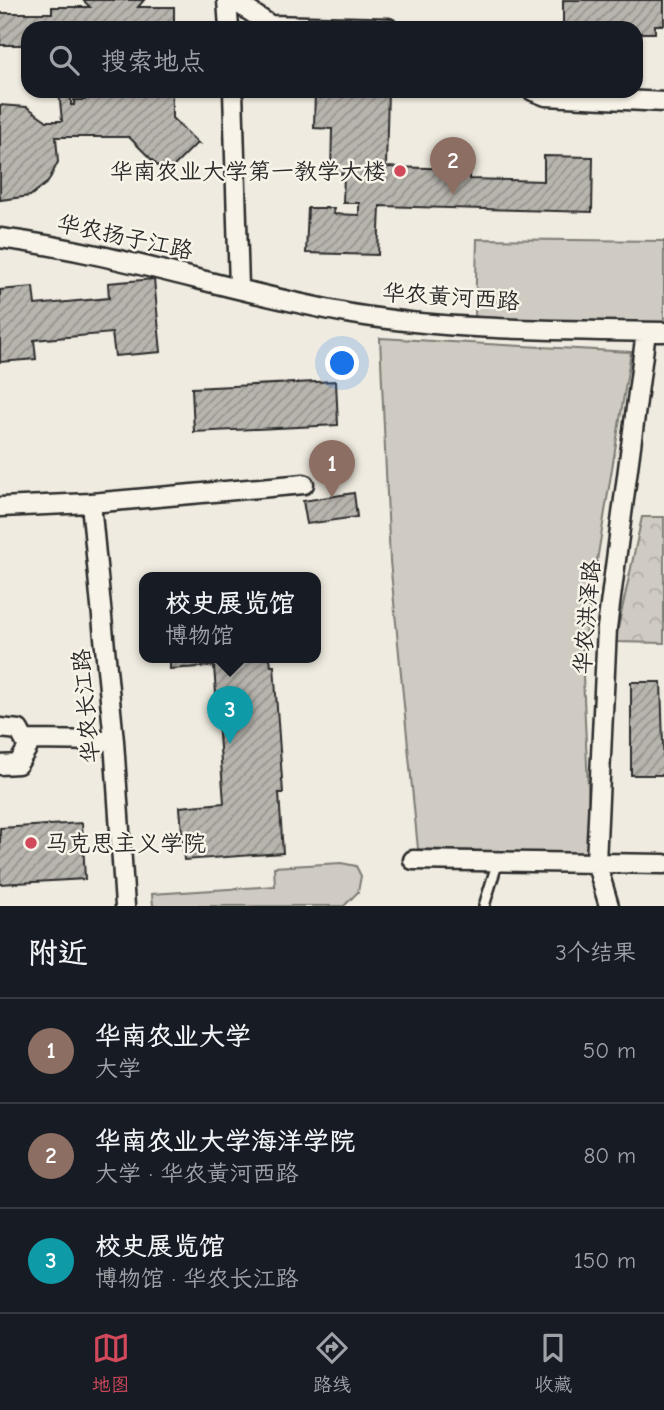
<!DOCTYPE html>
<html lang="zh">
<head>
<meta charset="utf-8">
<style>
  :root { --surface:#171b24; --page:#242831; --text:#f1f3f6; --muted:#9ea1a6; --line:#363941; --accent:#d1495b }
  body { margin:0; font-family:"Comic Neue","LXGW WenKai TC",sans-serif; background:var(--page); color:var(--text) }
  .you { position:absolute; left:343px; top:364px; width:24px; height:24px; margin:-18px; border:5px solid #fff; border-radius:50%; background:#1a73e8; box-shadow:0 0 0 10px #1a73e833 }
  .badge { display:grid; place-items:center; width:46px; height:46px; border-radius:50%; background:var(--accent); color:#fff; font-size:23px; font-weight:700 }
  .pin { position:absolute; translate:-50% -58px; filter:drop-shadow(0 2px 4px #0008) }
  .pin::after { content:''; position:absolute; top:37px; width:24px; height:21px; background:inherit; clip-path:polygon(0 0,100% 0,50% 100%) }
  .popup { position:absolute; left:139px; top:572px; width:182px; height:91px; box-sizing:border-box; display:grid; place-content:center; border-radius:14px; background:var(--surface); filter:drop-shadow(0 2px 5px #0005); font-size:23px; white-space:nowrap; color:var(--muted) }
  .popup b { font-size:26px; color:var(--text) }
  .popup::after { content:''; position:absolute; left:50%; top:100%; margin-left:-14px; border:14px solid transparent; border-top-color:var(--surface) }
  .list { margin:0; padding:0; list-style:none }
  h2 { display:flex; justify-content:space-between; align-items:center; height:91px; margin:0; padding:0 28px; font-size:30px }
  h2 small { font-size:23px; font-weight:400; color:var(--muted) }
  .list li { display:grid; grid-template-columns:46px 1fr auto; gap:21px; align-items:center; box-sizing:border-box; height:105px; padding:0 28px; border-top:2px solid var(--line) }
  .list b { display:block; font-size:26px; white-space:nowrap }
  .list p { margin:0; font-size:23px; white-space:nowrap; color:var(--muted) }
  .list em { font-size:23px; font-style:normal; color:var(--muted) }
  .icon { flex:none; width:38px; height:38px; fill:none; stroke:currentColor; stroke-width:2; stroke-linecap:round; stroke-linejoin:round }
  .map { position:relative; flex:none; width:664px; height:906px; overflow:hidden }
  .search { position:absolute; background:var(--surface); box-shadow:0 2px 5px #0004; left:21px; right:21px; top:21px; height:77px; display:flex; align-items:center; gap:18px; box-sizing:border-box; padding:0 24px; border-radius:21px; color:var(--muted); font-size:26px }
  .sheet { height:406px; background:var(--surface) }
  nav { display:flex; justify-content:space-around; align-items:center; box-sizing:border-box; height:98px; border-top:2px solid var(--line); background:var(--surface); font-size:19px; color:var(--muted) }
  nav a { display:grid; justify-items:center; gap:4px }
  nav .on { color:var(--accent) }
  .map>svg:first-child { display:block }
  .grass { fill:#cfcbc2; stroke:#7d7b76; stroke-width:2 }
  .forest { fill:url(#forest-crowns); stroke:#7d7b76; stroke-width:2 }
  .building { fill:url(#building-hatch); stroke:#2b2b2b; stroke-width:2 }
  .lines { fill:none; stroke-linecap:round; stroke-linejoin:round }
  .lane-casing { stroke:#2b2b2b; stroke-width:14 }
  .street-casing { stroke:#2b2b2b; stroke-width:23 }
  .lane { stroke:#f7f3e8; stroke-width:9 }
  .street { stroke:#f7f3e8; stroke-width:18 }
  .poi-dot { fill:#d1495b; stroke:#f7f3e8; stroke-width:2.5 }
  .labels { text-anchor:middle; dominant-baseline:central; stroke-width:5; stroke-linejoin:round; paint-order:stroke }
  .poi-label { font-size:23px; fill:#2b2b2b; stroke:#f7f3e8; text-anchor:end }
  .street-label { font-size:23px; fill:#2b2b2b; stroke:#f7f3e8 }
</style>
</head>
<body>
<div class="map">
<svg width="664" height="906" viewBox="0 0 664 906">
  <defs>
    <pattern id="forest-crowns" width="20" height="18" patternUnits="userSpaceOnUse" patternTransform="scale(1.75)"><rect width="20" height="18" fill="#cfcbc2"/><path d="M2 6a3 3 0 1 1 6 0M12 15a3 3 0 1 1 6 0" fill="none" stroke="#b2aea7"/></pattern>
    <pattern id="building-hatch" width="6" height="6" patternUnits="userSpaceOnUse" patternTransform="scale(1.75)"><rect width="6" height="6" fill="#b8b5ae"/><path d="M-1 1l2-2M0 6l6-6M5 7l2-2" fill="none" stroke="#96938e"/></pattern>
  </defs>
  <rect width="100%" height="100%" fill="#efebe0"/>
  <filter id="ink" filterUnits="userSpaceOnUse"><feTurbulence type="fractalNoise" baseFrequency=".0143" numOctaves="2"/><feDisplacementMap in="SourceGraphic" scale="14" xChannelSelector="R" yChannelSelector="G"/><feConvolveMatrix kernelMatrix="1 2 1 2 8 2 1 2 1" color-interpolation-filters="sRGB"/></filter>
  <g filter="url(#ink)">
    <path class="grass" d="M477,239L664,241V322L475,319Z
      M380,338L631,352L582,653L591,854L418,849L390,561Z
      M341,863L356,866L361,876L358,892L344,906H153L152,894L275,886L274,867Z"/>
    <path class="forest" d="M642,517H664V643L615,642Z"/>
    <path class="building" d="M83,0H144L138,7H174V28H28V45H0V13H52V7H90Z
      M563,0H664V25H655V33H636V28L619,26H563Z
      M59,91H71V105H74V100H85V94H172V118L199,144H196L166,174L129,137H56L58,162L48,182L30,196L0,200V105L27,107L47,121H62Z
      M315,91H388L386,167L469,169V179L544,181V156L593,157L592,212L380,206L378,255L306,253L308,208H334L333,214L359,215V203H343L344,174L331,173L332,129L314,128Z
      M154,279L161,352L115,356L112,333L34,340L36,359L0,362V290L33,287L35,305L109,298L108,283Z
      M336,381L338,425L194,432L192,388Z
      M354,493L357,517L307,524L303,501Z
      M170,658H270L271,666H274L283,793H279L283,853L184,860L180,807L224,803L214,666L170,669Z
      M631,682H661L664,775H631Z
      M82,823L85,879L0,884V828Z"/>
    <g class="lines">
      <defs>
        <path id="lane" d="M484,906L498,861"/>
        <path id="street" d="M227,0L229,28
          M233,0L270,25L388,28
          M233,91L239,287
          M533,91L546,96L664,102
          M0,238C119,253 234,293 352,314C454,331 561,330 664,332
          M91,503L114,741L125,906
          M0,507L91,503L304,484
          M0,728L19,730L28,747L18,764L0,765
          M27,740L114,741
          M413,860L664,864
          M609,906L596,862L607,628L646,332"/>
      </defs>
      <use href="#lane" class="lane-casing"/>
      <use href="#street" class="street-casing"/>
      <use href="#lane" class="lane"/>
      <use href="#street" class="street"/>
    </g>
  </g>
  <g class="poi-dot">
    <circle cx="400" cy="171" r="7"/>
    <circle cx="31" cy="843" r="7"/>
  </g>
  <g class="labels">
    <g class="poi-label">
      <text x="386" y="171">华南农业大学第一教学大楼</text>
      <text x="45" y="843" text-anchor="start">马克思主义学院</text>
    </g>
    <g class="street-label">
      <text transform="translate(125 237) rotate(12)">华农扬子江路</text>
      <text transform="translate(451 297) rotate(4)">华农黄河西路</text>
      <text transform="translate(587 617) rotate(-85)">华农洪泽路</text>
      <text transform="translate(86 706) rotate(-95)">华农长江路</text>
    </g>
  </g>
</svg>
<div class="you"></div>
<div class="pin badge" style="left:332px;top:498px;background:#8d6e63">1</div>
<div class="pin badge" style="left:453px;top:195px;background:#8d6e63">2</div>
<div class="pin badge" style="left:230px;top:744px;background:#0f9aa8">3</div>
<div class="popup"><b>校史展览馆</b>博物馆</div>
<div class="search"><svg class="icon" aria-label="search" viewBox="0 0 24 24"><circle cx="10" cy="10" r="6"/><path d="M15 15l6 6"/></svg>搜索地点</div>
</div>
<section class="sheet">
<h2>附近<small>3个结果</small></h2>
<ul class="list">
<li><span class="badge" style="background:#8d6e63">1</span><div><b>华南农业大学</b><p>大学</p></div><em>50 m</em></li>
<li><span class="badge" style="background:#8d6e63">2</span><div><b>华南农业大学海洋学院</b><p>大学 · 华农黄河西路</p></div><em>80 m</em></li>
<li><span class="badge" style="background:#0f9aa8">3</span><div><b>校史展览馆</b><p>博物馆 · 华农长江路</p></div><em>150 m</em></li>
</ul>
</section>
<nav>
<a class="on"><svg class="icon" aria-label="map" viewBox="0 0 24 24"><path d="M3 6l6-2 6 2 6-2v14l-6 2-6-2-6 2zM9 4v14M15 6v14"/></svg>地图</a>
<a><svg class="icon" aria-label="directions" viewBox="0 0 24 24"><path d="M12 3l9 9-9 9-9-9zM9 14v-3h6M13 9l2 2-2 2"/></svg>路线</a>
<a><svg class="icon" aria-label="saved" viewBox="0 0 24 24"><path d="M7 4h10v16l-5-4-5 4z"/></svg>收藏</a>
</nav>
</body>
</html>
